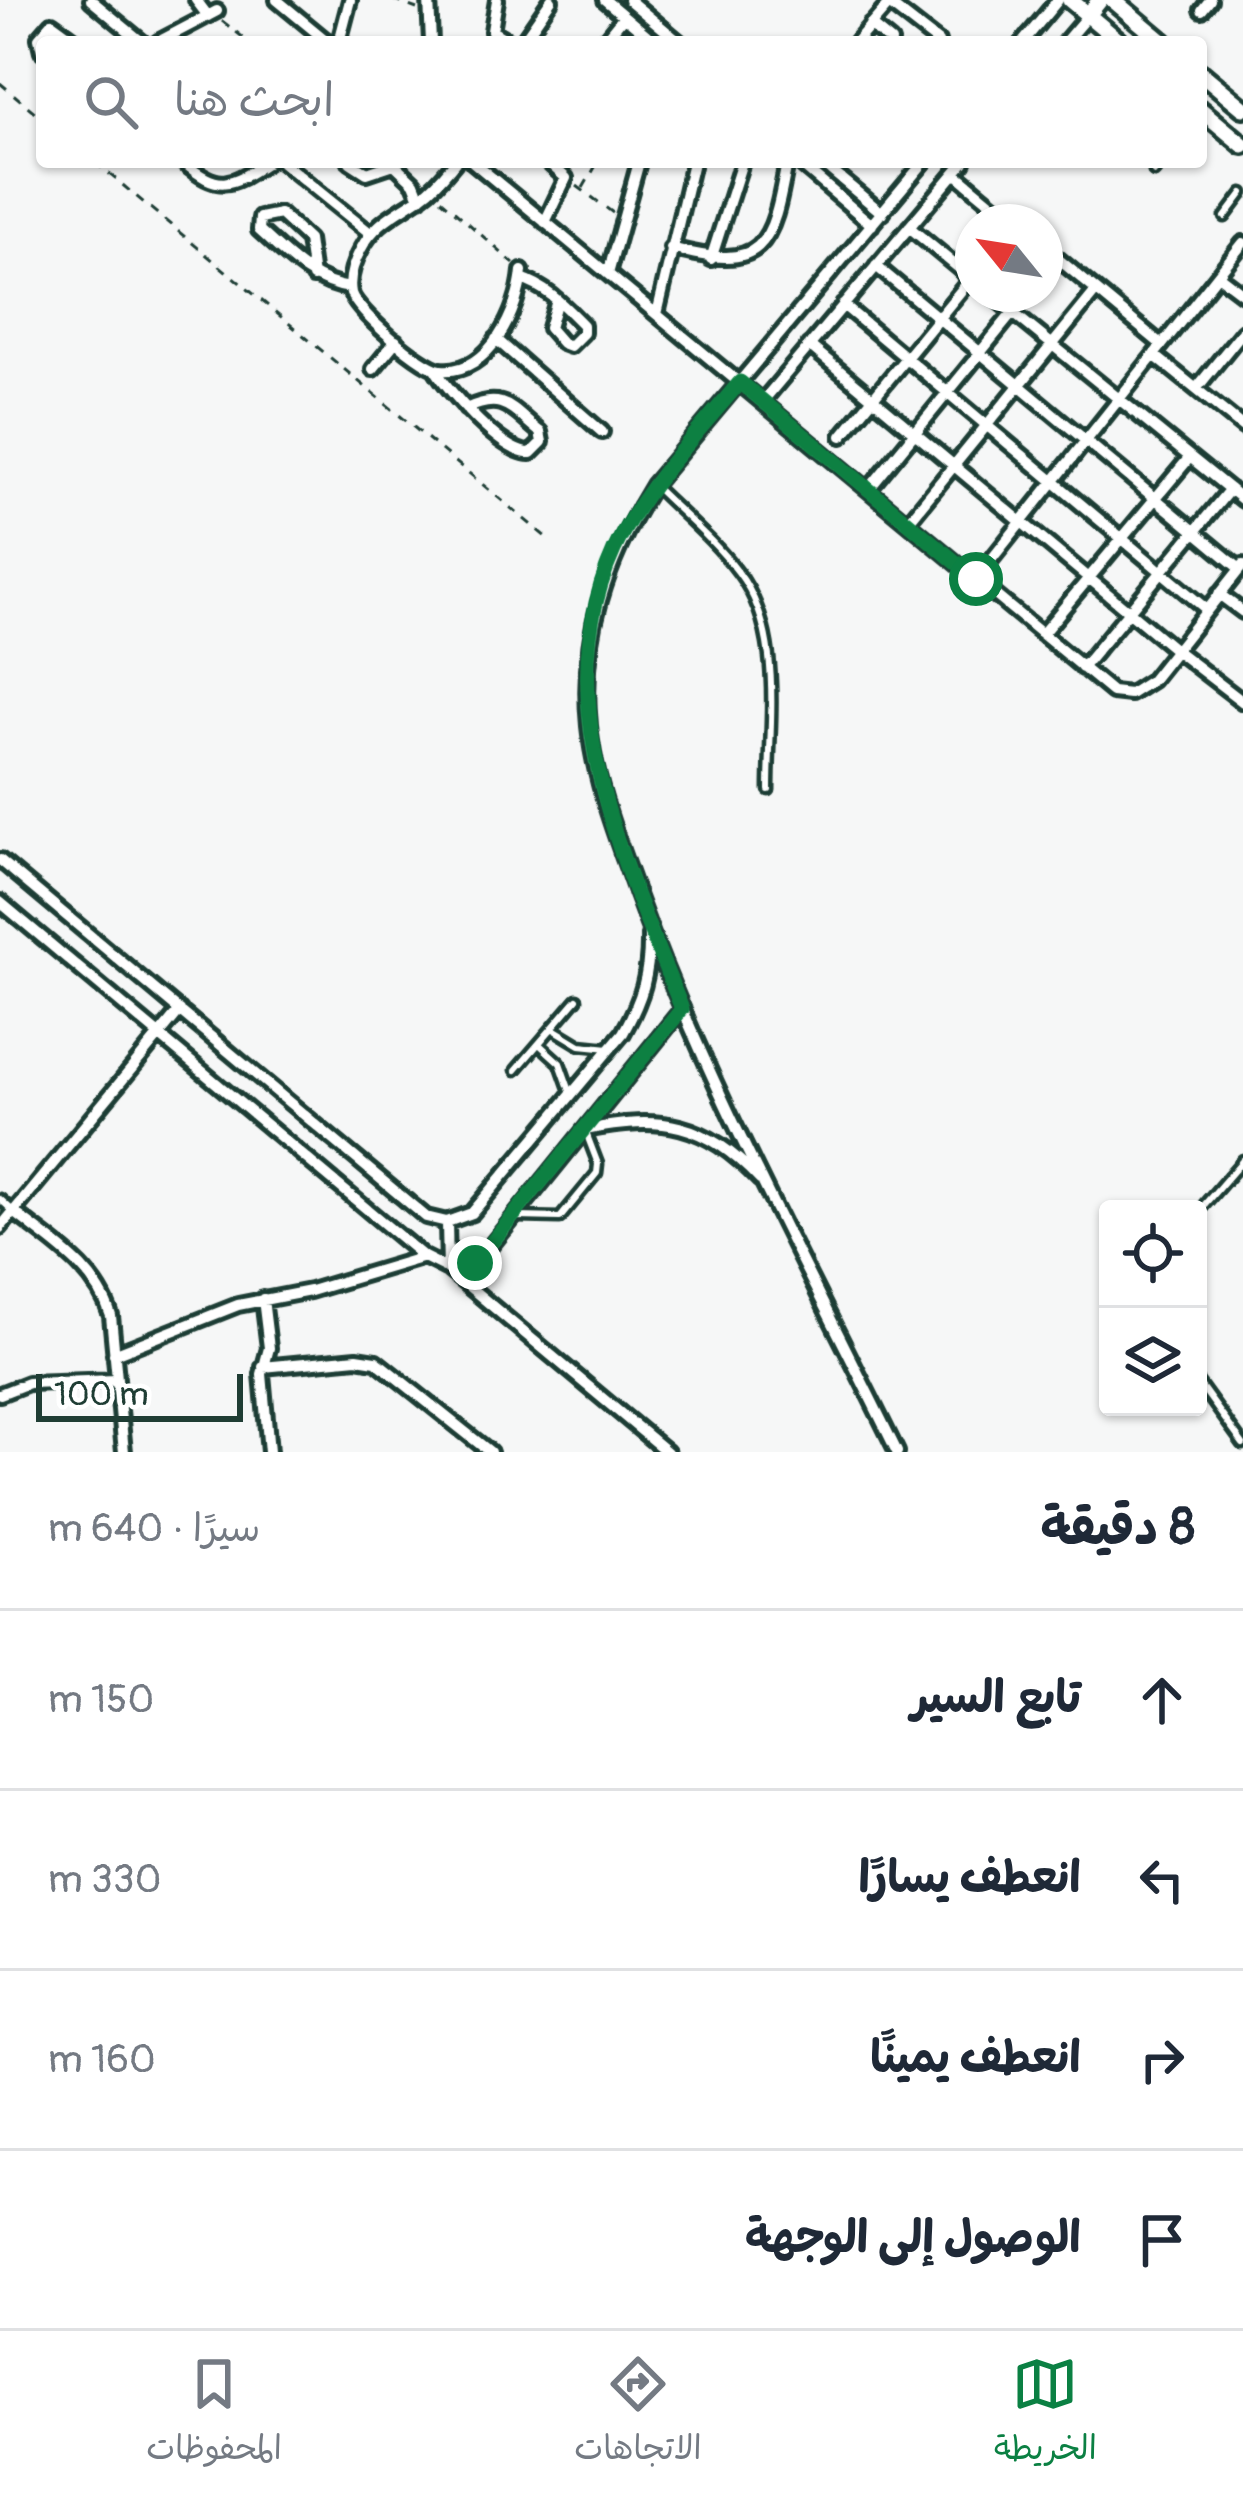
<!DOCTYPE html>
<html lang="ar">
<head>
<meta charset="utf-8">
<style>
  :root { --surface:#fff; --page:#f2f2f3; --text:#1f2937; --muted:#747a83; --line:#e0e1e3; --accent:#0b8043 }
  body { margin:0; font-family:Pangolin,"Playpen Sans Arabic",sans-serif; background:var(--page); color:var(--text); direction:rtl }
  .controls { position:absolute; right:36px; bottom:36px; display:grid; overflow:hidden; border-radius:12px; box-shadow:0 3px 9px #0004 }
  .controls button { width:108px; height:108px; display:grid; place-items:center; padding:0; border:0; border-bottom:3px solid var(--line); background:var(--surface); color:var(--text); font:60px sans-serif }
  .compass { position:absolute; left:955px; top:204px; width:108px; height:108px; border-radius:50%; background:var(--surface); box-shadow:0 3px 9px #0004; rotate:300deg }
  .scale { position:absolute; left:36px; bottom:30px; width:207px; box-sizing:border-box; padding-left:12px; border:6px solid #1f3d34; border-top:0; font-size:33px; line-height:42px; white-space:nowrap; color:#1f3d34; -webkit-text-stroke:9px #fff; paint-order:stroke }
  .stop { position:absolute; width:36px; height:36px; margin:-27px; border:9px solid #0b8043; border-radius:50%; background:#fff }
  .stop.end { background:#0b8043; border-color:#fff; box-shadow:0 3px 12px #0008 }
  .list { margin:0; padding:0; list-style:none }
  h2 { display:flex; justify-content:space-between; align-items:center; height:156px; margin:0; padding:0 48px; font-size:51px }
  h2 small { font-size:39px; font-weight:400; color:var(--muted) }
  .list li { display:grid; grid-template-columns:78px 1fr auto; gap:36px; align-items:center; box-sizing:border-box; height:180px; padding:0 48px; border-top:3px solid var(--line) }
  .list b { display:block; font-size:45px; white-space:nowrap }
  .list em { font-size:39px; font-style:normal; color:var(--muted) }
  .icon { flex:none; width:66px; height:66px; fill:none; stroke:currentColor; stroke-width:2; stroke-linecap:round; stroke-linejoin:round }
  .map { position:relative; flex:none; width:1243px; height:1452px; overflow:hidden; direction:ltr }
  .search { position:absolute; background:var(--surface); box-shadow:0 3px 9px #0004; left:36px; right:36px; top:36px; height:132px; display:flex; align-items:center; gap:30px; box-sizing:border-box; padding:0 42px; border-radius:12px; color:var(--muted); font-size:45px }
  .sheet { height:876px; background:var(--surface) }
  nav { display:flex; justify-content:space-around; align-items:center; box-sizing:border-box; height:168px; border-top:3px solid var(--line); background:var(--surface); font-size:33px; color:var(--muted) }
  nav a { display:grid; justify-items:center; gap:6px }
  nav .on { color:var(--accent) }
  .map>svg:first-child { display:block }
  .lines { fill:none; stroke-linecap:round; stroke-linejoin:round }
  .service-casing { stroke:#1f3d34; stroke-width:15 }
  .minor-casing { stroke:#1f3d34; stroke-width:20 }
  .secondary-casing { stroke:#1f3d34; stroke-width:24 }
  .path { stroke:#1f3d34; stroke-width:3; stroke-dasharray:9 9; stroke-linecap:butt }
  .service { stroke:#fff; stroke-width:6 }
  .minor { stroke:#fff; stroke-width:10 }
  .secondary { stroke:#fff; stroke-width:15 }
  .route { stroke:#0b8043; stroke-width:15 }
</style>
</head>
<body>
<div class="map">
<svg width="1243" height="1452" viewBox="0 0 1243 1452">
  <rect width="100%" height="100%" fill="#f6f7f7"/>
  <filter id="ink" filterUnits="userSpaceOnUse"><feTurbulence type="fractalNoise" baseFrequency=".00833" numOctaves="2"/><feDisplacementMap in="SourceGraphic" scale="24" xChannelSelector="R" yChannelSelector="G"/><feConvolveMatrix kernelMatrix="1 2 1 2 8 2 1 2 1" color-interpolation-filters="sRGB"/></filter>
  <g filter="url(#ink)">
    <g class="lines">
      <defs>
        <path id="service" d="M1154,172L1162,162
          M1225,217L1243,193
          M653,485C681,513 714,540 738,572C784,633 769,719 769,790
          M552,1028L580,1045L609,1048
          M539,1044L560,1063L571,1094
          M516,1070L577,999
          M0,1199L13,1211
          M1198,1212L1243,1160
          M518,1217L560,1218L597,1173L598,1164L585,1130
          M1198,1382L1243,1444"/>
        <path id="minor" d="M91,0L142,42
          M196,0L208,16
          M277,0L328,42
          M429,0L431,42
          M497,0L492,31L510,42
          M605,0L655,42
          M629,0L679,42
          M889,4L938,42
          M1202,10L1210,0
          M870,25L891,42
          M158,42L217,11
          M339,42L350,0
          M522,42L551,0
          M603,42L624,16
          M856,42L890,3
          M1023,42L1058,0
          M1065,42L1088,15
          M42,51L39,38L52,23L78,42
          M183,162C219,192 229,187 267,162
          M282,162L370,233
          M350,162L367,173L394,164
          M392,162L414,183L420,198
          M455,162C445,174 436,186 423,195C400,212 375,221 361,249C354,262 348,278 351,293C356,311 422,368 441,370C490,375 519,309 522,271
          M473,162L1112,692L1130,694L1152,680L1243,565
          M798,162L872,225
          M821,162L882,213
          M955,173L1014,222
          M545,222L566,178L548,162
          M909,227L973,280
          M671,248C764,273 772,247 787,162
          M1045,248L1162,345
          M711,259L742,162
          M876,266L1240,569
          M1045,273L1057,258
          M608,274L639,162
          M1218,275L1243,294
          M313,277L308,240L280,214L260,218L259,230C287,255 312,283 350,288
          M521,279C547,287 564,306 583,325V333L570,346L562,343L549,328L557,300
          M990,294L1243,500
          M843,305L1206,609
          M657,314L693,162
          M496,339L602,432
          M809,345L1174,649L1243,702
          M1154,355L1243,427
          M373,369L396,341
          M435,369C449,392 504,455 531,453L542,442L540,432C511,409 504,391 466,409
          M1196,389L1243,331
          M762,402L964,162
          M842,436L973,276
          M869,489L1028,294
          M908,522L1096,291
          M976,579L1243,243
          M1219,594L1243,612
          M1042,634L1190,457
          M1082,668L1230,489
          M0,860L426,1217L447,1222L472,1213L623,1033C642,999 650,974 649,935
          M0,902L424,1257L448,1269L475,1263L485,1253L682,1009
          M585,1130C662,1115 704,1121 760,1180
          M13,1211C51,1242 96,1267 111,1316L124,1452
          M447,1222L448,1269L667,1452
          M0,1228L180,1010
          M263,1299L269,1348L262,1374L269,1452
          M114,1354L238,1305L310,1291L424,1257
          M263,1367L357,1358L376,1361L490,1452
          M0,1394L28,1383L117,1380
          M897,1452C808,1269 705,1083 636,892C617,838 595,784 589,726C580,636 606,561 653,485L924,162"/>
        <path id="secondary" d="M1070,0L1120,42
          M1113,0L1163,42
          M1088,15L1100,0
          M1201,73L1243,108
          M1201,110L1243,145"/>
      </defs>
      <use href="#service" class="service-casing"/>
      <use href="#minor" class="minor-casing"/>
      <use href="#secondary" class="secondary-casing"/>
      <path class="path" d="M393,0L417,9
        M222,21L249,42
        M0,83L42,118
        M95,162L547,538
        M577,186L613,213
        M583,188L598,162
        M441,199L514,264"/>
      <use href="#service" class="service"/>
      <use href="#minor" class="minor"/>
      <use href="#secondary" class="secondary"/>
    </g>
  </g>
  <g class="lines" filter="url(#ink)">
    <path class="route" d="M475,1263L682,1009C624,863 539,689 622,534C653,478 699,431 740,382L976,579"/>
  </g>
</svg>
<div class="controls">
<button><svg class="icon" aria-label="locate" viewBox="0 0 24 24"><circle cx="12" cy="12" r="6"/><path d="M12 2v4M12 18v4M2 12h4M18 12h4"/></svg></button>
<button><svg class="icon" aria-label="layers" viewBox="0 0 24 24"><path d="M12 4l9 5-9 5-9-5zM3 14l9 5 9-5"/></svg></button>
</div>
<svg class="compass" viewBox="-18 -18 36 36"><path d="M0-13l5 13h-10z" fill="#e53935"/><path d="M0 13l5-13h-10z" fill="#747a83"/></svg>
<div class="scale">100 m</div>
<div class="stop" style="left:976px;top:579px"></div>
<div class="stop end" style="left:475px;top:1263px"></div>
<div class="search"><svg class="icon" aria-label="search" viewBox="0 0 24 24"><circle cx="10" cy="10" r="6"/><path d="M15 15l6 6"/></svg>ابحث هنا</div>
</div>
<section class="sheet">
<h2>8 دقيقة<small>سيرًا · 640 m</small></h2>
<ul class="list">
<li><svg class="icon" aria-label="ahead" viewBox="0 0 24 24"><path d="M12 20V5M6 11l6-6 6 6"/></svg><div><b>تابع السير</b></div><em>150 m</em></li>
<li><svg class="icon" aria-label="left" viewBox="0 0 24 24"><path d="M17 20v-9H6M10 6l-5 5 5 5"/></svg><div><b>انعطف يسارًا</b></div><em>330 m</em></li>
<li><svg class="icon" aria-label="right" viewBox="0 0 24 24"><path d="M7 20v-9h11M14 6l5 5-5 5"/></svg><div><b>انعطف يمينًا</b></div><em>160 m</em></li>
<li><svg class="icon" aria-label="arrive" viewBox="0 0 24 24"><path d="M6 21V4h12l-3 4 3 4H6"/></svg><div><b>الوصول إلى الوجهة</b></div></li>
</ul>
</section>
<nav>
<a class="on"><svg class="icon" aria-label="map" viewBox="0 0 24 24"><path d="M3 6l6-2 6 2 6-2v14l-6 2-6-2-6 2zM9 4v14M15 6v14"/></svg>الخريطة</a>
<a><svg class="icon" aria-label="directions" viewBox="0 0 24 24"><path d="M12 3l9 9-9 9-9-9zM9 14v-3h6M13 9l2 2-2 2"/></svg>الاتجاهات</a>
<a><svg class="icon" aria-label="saved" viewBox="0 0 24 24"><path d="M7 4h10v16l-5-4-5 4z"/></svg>المحفوظات</a>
</nav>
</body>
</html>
